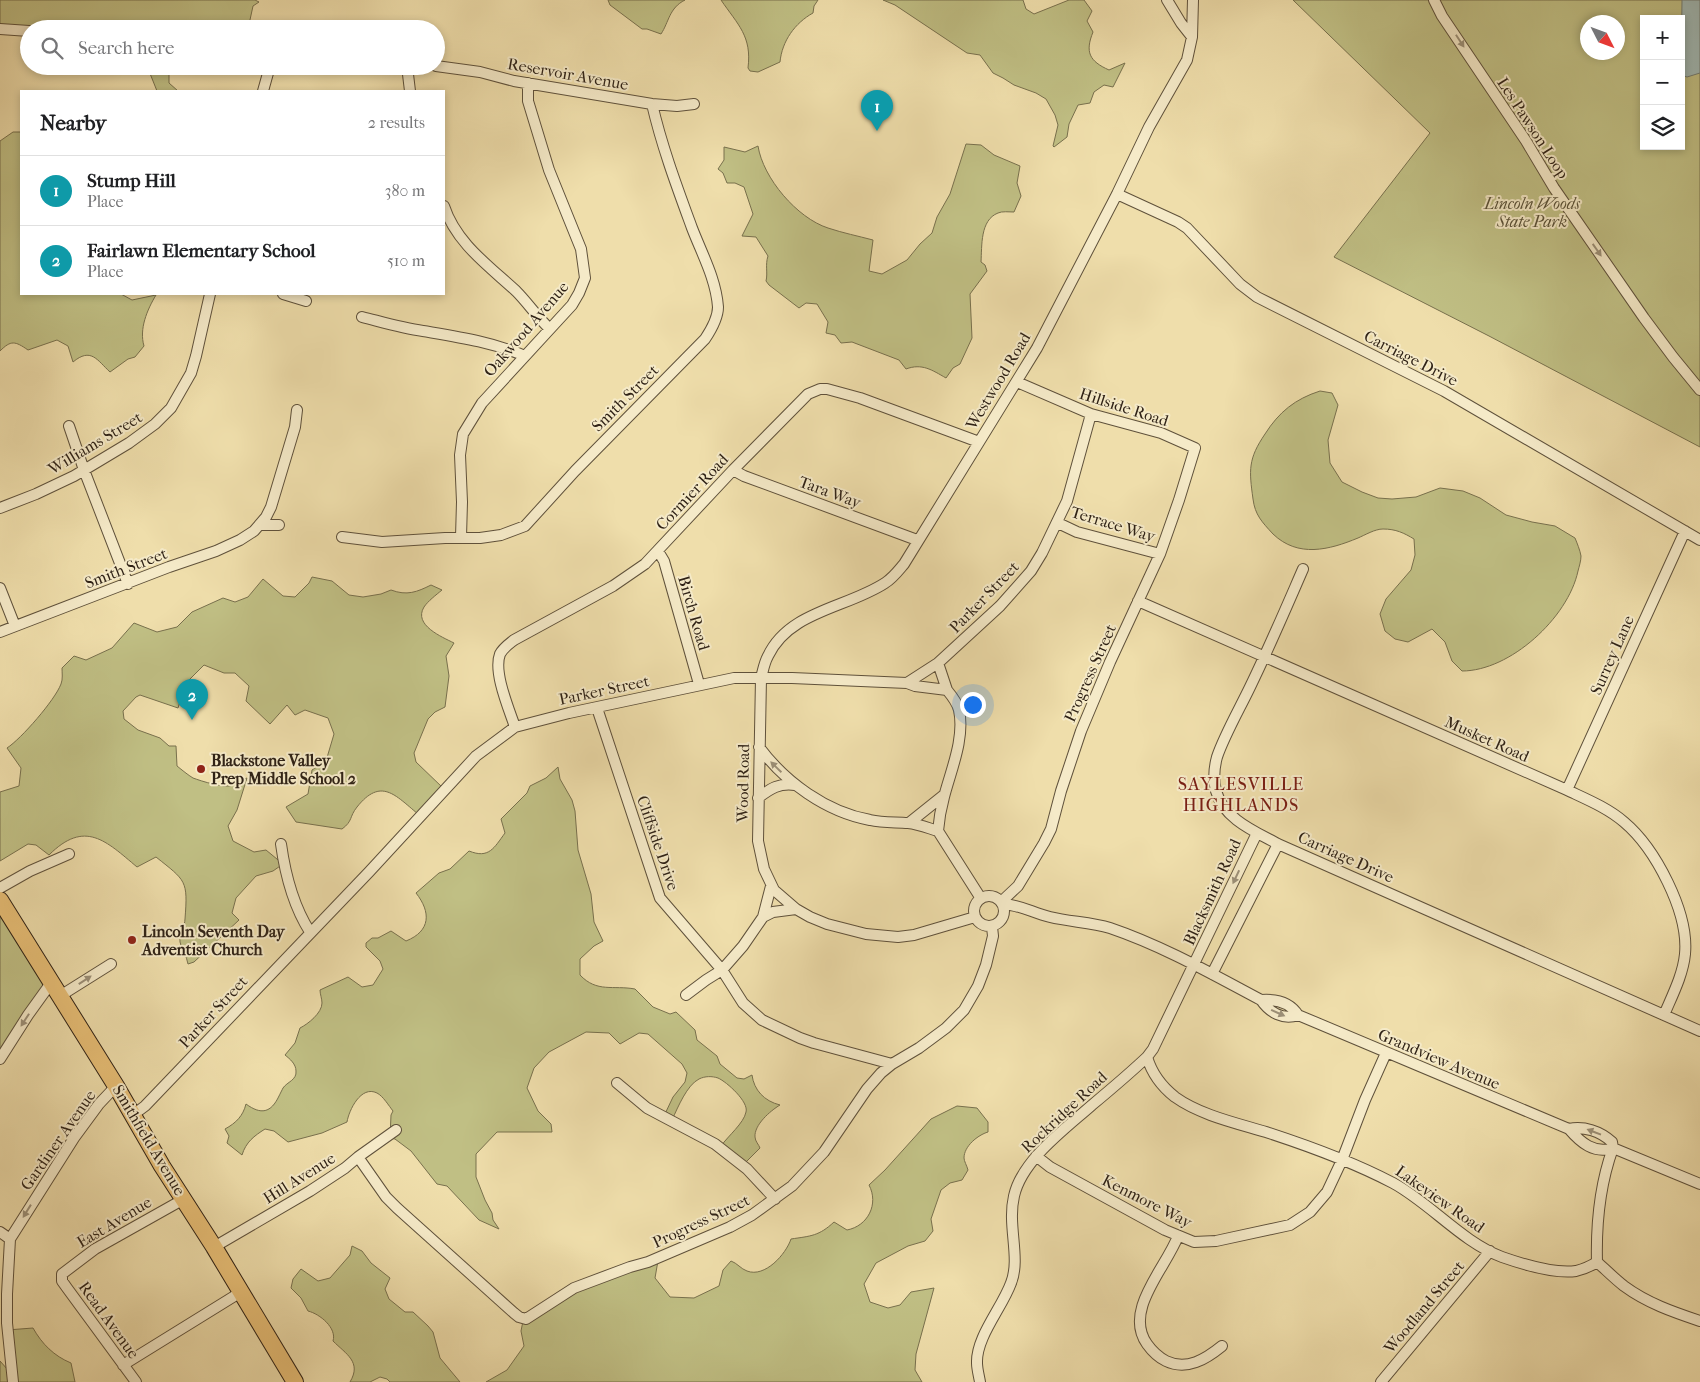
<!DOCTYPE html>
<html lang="en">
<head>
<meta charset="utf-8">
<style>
  :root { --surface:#fff; --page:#f6f6f6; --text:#202124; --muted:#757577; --line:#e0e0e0; --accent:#2563eb }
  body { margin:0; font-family:"IM FELL French Canon",serif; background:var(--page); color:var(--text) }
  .controls { position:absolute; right:15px; top:15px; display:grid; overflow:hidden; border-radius:0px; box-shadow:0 2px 8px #0003 }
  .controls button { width:45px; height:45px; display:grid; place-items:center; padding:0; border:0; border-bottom:1px solid var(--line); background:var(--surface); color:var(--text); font:25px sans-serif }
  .compass { position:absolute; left:1580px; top:15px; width:45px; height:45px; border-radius:50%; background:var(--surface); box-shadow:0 2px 8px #0003; rotate:132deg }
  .you { position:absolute; left:972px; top:704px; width:18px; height:18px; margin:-12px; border:4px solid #fff; border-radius:50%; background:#1a73e8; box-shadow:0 0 0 8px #1a73e833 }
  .badge { display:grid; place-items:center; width:32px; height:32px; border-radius:50%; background:var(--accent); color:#fff; font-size:16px; font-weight:700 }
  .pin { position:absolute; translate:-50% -41px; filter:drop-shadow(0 1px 2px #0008) }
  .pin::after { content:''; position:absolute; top:26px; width:18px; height:15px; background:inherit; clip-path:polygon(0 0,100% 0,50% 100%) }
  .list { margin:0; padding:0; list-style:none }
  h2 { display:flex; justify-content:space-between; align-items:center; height:65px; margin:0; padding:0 20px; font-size:21px }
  h2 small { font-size:16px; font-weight:400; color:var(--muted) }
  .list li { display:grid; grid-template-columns:32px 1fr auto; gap:15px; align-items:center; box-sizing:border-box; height:70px; padding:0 20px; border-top:1px solid var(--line) }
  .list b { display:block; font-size:19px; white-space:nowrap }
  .list p { margin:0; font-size:16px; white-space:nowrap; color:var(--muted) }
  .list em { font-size:16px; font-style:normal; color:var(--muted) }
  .icon { flex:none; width:28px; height:28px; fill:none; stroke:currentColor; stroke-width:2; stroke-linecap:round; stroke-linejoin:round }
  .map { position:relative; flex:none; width:1700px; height:1382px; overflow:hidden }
  .search { position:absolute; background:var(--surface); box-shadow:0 2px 8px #0003; left:20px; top:20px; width:425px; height:55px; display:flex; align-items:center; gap:12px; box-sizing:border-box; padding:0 18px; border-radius:28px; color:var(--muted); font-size:19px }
  .panel { position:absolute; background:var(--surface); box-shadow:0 2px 8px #0003; left:20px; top:90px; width:425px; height:205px; border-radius:0px }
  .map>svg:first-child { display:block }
  .green { fill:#c0bf84; stroke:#78704d; fill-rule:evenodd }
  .water { fill:#a0b9b5; stroke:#737d75 }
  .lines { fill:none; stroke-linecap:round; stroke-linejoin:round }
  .minor-casing { stroke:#5f513b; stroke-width:12 }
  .primary-casing { stroke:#2f2216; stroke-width:18 }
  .minor { stroke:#f5eac8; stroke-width:10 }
  .primary { stroke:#e8bf76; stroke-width:16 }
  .oneway { fill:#9c9078 }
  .poi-dot { fill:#8f2418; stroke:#f5eac8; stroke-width:2 }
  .labels { text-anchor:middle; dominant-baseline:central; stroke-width:4; stroke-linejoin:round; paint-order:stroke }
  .street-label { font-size:16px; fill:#2f2216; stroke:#f5eac8 }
  .park-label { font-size:16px; font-style:italic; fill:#5a5137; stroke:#f5eac8 }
  .poi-label { font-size:16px; font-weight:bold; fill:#2f2216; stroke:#f5eac8; text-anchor:start }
  .neighbourhood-label { font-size:18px; letter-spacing:1px; fill:#7a1f14; stroke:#f5eac8 }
</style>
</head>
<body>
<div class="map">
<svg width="1700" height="1382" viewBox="0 0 1700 1382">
  <rect width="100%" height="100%" fill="#efdeab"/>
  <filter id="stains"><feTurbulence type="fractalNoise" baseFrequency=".004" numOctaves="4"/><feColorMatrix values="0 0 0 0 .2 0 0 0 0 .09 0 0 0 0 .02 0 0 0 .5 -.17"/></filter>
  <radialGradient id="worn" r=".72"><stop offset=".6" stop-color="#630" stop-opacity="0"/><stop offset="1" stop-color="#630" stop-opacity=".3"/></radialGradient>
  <path class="green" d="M0,0H255L259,2L253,6L248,29H0Z
    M608,0H685C669,8 669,22 661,34L647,29H642L610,5Z
    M721,0H818L814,6L813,13C795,23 782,41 780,62L758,72L750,71L748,68C752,36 738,25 721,0Z
    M883,0H1023L1026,9L1034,14L1069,0H1084L1092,11L1087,21L1093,32C1085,52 1089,61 1109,70L1125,63L1113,87L1104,85L1094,92L1090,103L1078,105L1069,124L1067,137L1054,147L1053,146L1058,125L1055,115L1046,99L1036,93L1014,85L1003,78L993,73L980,55L967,53L895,5Z
    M1293,0H1700V447L1489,336L1334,257L1430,133ZM1644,19H1681V146H1644ZM1588,22H1618V52H1588Z
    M147,66H169V83L178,91H157Z
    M13,132H21V294H121L132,300L156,295C147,310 139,329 144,346L135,357L128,359L110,372C97,360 91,347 73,362L68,346L57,340L28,350C15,341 11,340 0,351V141Z
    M966,144L981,145L994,155L1020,166L1017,183L1021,196L1014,212C1009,212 1002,211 998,213C980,220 982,246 981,262L985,265L987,271L970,294L972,338L960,364L953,368L946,378C932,370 922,363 906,369L899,360L852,342L841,343L835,335L826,333L828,322L817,304L806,303L799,308L769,285L766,281C768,273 765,265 768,256L756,237L742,236L753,214L744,187L735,183H727L723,173L718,169L724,160V147L745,152L758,146C763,178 797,218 828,228C843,233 858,236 873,240L869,271L882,274L907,260L920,244L932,233L937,217L950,194Z
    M1320,391L1332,393L1338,405L1328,440L1330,463L1342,482L1362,492L1378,498L1392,499L1416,497L1440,488L1463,491L1480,498L1506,515L1532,522L1555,526L1575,538C1577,543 1580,550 1581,556C1581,561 1579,567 1578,571C1568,618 1510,671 1462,671L1452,661L1445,642L1432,629L1408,642L1395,639L1385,631L1380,614L1386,599L1411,570L1415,555L1414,539C1404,533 1396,529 1383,529C1375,529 1365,535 1358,538C1329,550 1298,558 1273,534C1262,522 1255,515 1253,499C1249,470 1248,459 1265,434C1279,412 1295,399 1320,391Z
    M312,577L332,581L349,595L363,597L381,594L391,590C407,596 417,592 431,585L442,590C436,595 428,601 424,607C413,625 442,637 454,643L446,656L449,676L445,707L435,712L428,719L414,753L416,762L442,787L418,814C395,795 381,777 357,807C349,817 353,821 342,829L296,822L286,807L308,794L312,770L326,761L334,734L328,718L305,710L295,715L287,705L270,724L246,701L249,686L235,673H224L204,665L186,683L178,708L140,695L136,697L123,711L124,719L138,730L160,738L169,746H176L177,766C182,770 188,775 193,778C201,781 226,789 233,785C239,783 240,780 247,778L237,810L228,826L233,841L254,852L266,850L283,864L273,871L256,876L236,898L232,913L239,920L194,962L188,964C187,956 181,949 180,942C179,934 185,926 185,919C188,880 186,881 156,857L137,867C106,841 85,819 49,855L36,845L28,844L0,861V792L19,786L21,768L7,748C21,739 55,700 61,684C63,679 62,673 62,668L74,656L86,660L112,648L134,623L157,632L177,627L192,612L223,598L235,602L248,597L263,579L283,596L295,597L309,583Z
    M558,767L560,779L572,800L575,811L578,850L591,894L594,922L603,941L594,946L580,959V975C597,993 613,985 635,989L653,1007L670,1014L676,1012L695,1030L697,1040L717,1056L720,1064L737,1078L744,1079L752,1075C754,1090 764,1101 780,1105C770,1111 754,1125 755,1137C755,1141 759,1145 760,1148L743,1165L721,1146C728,1136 744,1123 746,1112C749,1102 727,1082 718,1078C712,1076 705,1076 699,1079C687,1085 678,1107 672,1120L664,1116L673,1097L685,1082L687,1073L682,1064L648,1034L639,1033L620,1044L609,1033L586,1032L549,1052L534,1068L527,1088L538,1111L551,1124L552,1132H497L476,1154V1177L485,1200L492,1213L493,1220L499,1229L479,1220L447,1186L437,1184L411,1151L395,1139L390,1138L391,1115L393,1111C389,1106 383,1096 377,1093C361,1085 349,1110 347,1122L322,1133L288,1142L274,1131L265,1129C254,1136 246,1142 242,1155L227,1143L229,1136L225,1129C236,1123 243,1116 246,1104C261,1115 271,1113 279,1096C280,1094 282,1090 283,1088C287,1082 297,1080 296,1071C296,1064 290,1059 285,1055L295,1043L300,1028C308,1024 322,1013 322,1003C322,999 320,994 320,990L348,977L362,987L373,985L383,969L380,961L366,947V943L372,938H378L391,931L406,941C431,931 431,912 416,893L439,873L450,869L469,851C489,859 494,848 505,833L501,819L527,793L530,786L546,778Z
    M0,900L51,983L0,1059Z
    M957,1106L977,1108L988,1122V1132C978,1135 964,1146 964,1158C964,1161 967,1166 968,1170L962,1180L950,1183L941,1190L931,1219L933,1231L925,1241L908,1246L876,1263L864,1284L870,1302L888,1308L900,1305L911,1292L934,1288L916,1354L915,1370L922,1382H486L507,1370L524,1346L521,1331L524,1316L567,1287L659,1255L655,1278L670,1297L694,1298L719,1286L723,1270L731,1261C737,1263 741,1269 747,1271C765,1278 786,1254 791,1239C811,1236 819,1236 834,1222L847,1230C868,1226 879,1204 869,1185L885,1170L931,1119Z
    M352,1246L362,1251L371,1263L390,1278L385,1289L389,1299L405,1312H413L428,1326L433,1332L440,1358L460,1382H390L387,1379L380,1377L370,1382H350C362,1362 346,1354 333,1341C337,1328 320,1314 308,1311L301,1298L291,1288L293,1279L301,1269L318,1281L330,1278L350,1255Z
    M33,1328C42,1344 54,1356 71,1363L75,1382H0V1361L8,1370L7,1330Z"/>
  <path class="water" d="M1682,0H1700V73L1687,77L1681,75Z"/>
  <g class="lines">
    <defs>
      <path id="minor" d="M1167,0L1181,23L1192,37
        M1434,0L1442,16L1526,141L1554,188L1644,318L1673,357L1700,390
        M0,29L29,31
        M407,66L410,91
        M436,66L480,72L514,81L652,104L677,106L694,104
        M263,91L270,66
        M1117,194L1178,222L1187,228L1240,284L1257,297L1444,391L1700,540
        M444,206C456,243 489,266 516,291C528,303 537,317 550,329
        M283,294L306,301
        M362,317C382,322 402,328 423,331C458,337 492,342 525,356
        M69,426L84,470L128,584
        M733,470L744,476L917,540
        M0,508L36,494L74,476L129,443L155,424L171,408L191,373L196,356L210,294
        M1058,523L1077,532L1160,554
        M259,525H279
        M342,537L382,542L445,538H480L501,535L525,526L575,471L705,339C711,330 718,318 718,307C716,279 702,254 692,228C677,187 662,147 652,104
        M461,537L462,502L460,455L463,434L482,403L572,305L579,293L585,278L581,249L549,170L528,101V83
        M658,551L664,561L699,684
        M1303,569C1286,608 1269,648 1250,687C1240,708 1224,736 1217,757C1214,768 1213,779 1216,791C1224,819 1254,831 1278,844L1700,1031
        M0,588L15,626
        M1138,601L1567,790C1586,799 1608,808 1624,822C1655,848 1689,912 1685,954C1683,975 1672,996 1664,1015
        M0,632L169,567L216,551L240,540L254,531L266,517L271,507L295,427L297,410
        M938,663L947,690
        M907,683L915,686L947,690C952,696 957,702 959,710C965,738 951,770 944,797C941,808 939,819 938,831
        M597,708L660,898L722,970L743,1003L762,1020L800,1038L814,1043L892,1064
        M515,727C509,709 493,672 500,654C503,648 509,644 514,640L613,586L645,564L733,470L808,394L820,389H827L860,398L979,442
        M759,747C785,782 826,812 870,820C883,823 895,822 908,823C918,824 928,828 938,831
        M1567,790L1685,531
        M758,798C771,788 779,783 795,785
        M909,823L944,795
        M938,831L980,897
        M281,844C285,873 294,907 310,932
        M0,888L30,871L69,854
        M974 911a15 15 0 1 1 30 0a15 15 0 1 1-30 0Z
        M1001,902L1018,886L1044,843L1051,829L1061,791L1081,731L1110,662L1160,554L1179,500L1195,448L1161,433L1091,414L1017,382
        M1003,904C1021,905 1033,913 1050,917C1070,922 1091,922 1110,928C1163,946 1212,974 1261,1000C1270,1013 1283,1020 1298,1015
        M763,917L771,886
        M975,917L914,935L898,937L866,934L827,924L810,917L796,909L774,890L764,869L758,841L761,678C763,671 764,663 768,656C789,611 847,608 885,583C893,578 898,571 904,564L1037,348L1117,194L1149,127L1187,60L1192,37L1193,0
        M1212,974L1278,844
        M686,995L706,980L722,970L743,946L763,917L773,912L796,909
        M60,996L111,964
        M1261,1000C1275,999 1290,1002 1298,1015L1569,1129C1581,1143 1594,1154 1613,1148L1700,1184
        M1147,1057C1152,1074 1161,1086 1175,1097C1200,1115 1236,1123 1266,1132C1309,1146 1353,1162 1393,1183C1430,1203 1462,1242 1502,1257C1522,1264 1555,1274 1576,1271C1584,1269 1591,1266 1597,1262
        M0,1059L28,1015L51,983
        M617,1083L647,1108L715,1144L747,1169L775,1199
        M133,1115L145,1106L369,872L476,756L515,727L569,713L734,678H792L907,683L938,663L1000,606L1031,571L1042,553L1067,501L1091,414
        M1569,1129C1584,1126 1600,1131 1612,1142L1613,1148
        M1036,1156L1050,1167L1165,1230L1194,1242L1216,1241L1290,1225L1310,1212L1327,1192L1342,1160L1365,1100L1386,1053
        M358,1157L386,1197L397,1208L514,1313L519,1317L526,1319L574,1288L630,1267L648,1262L730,1227L752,1215L792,1186L824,1152L867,1089L881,1073L892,1064L919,1048L946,1028L964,1010L978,986L986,965L993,936L992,927
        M0,1232L10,1239
        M1178,1236C1166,1268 1123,1310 1147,1344C1152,1351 1158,1357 1166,1361C1187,1371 1206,1359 1222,1346
        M214,1247L310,1191L345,1168L358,1157L396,1130
        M1597,1262C1606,1270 1615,1279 1624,1286C1647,1303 1673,1312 1700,1321
        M1597,1262C1596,1224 1600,1184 1613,1148
        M123,1365L241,1292
        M13,1382L7,1323V1294L10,1239L74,1138L99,1104L116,1086
        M136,1382L67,1288L62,1281V1274L95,1249L184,1199
        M980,1382C979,1376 977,1369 977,1363C976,1337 1002,1308 1011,1283C1021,1258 1007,1226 1014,1196C1022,1160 1065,1129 1092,1105C1110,1090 1129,1074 1147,1057L1153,1049L1257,833
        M1381,1382L1490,1251"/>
      <path id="primary" d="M0,900L116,1086L162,1166L214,1247L295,1382"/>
    </defs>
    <use href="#minor" class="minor-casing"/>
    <use href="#primary" class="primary-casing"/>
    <use href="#minor" class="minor"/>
    <use href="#primary" class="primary"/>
  </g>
  <defs><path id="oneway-solid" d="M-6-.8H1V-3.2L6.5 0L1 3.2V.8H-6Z" transform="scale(1.25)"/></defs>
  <g class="oneway">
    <use href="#oneway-solid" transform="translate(1460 41) rotate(57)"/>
    <use href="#oneway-solid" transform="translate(1597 250) rotate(55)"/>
    <use href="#oneway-solid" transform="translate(776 767) rotate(-136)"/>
    <use href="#oneway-solid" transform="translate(1236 877) rotate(115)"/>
    <use href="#oneway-solid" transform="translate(85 980) rotate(-33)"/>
    <use href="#oneway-solid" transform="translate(1278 1013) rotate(24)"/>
    <use href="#oneway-solid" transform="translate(25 1020) rotate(123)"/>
    <use href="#oneway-solid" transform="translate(1594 1132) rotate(-159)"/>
    <use href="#oneway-solid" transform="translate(27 1211) rotate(122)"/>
  </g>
  <g class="poi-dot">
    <circle cx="201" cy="769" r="5"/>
    <circle cx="132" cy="940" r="5"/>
  </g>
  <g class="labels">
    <g class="street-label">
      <text transform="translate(568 74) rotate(10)">Reservoir Avenue</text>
      <text transform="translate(1533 128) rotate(57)">Les Pawson Loop</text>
      <text transform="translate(526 329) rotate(-49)">Oakwood Avenue</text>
      <text transform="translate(1411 358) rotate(27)">Carriage Drive</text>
      <text transform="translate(998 381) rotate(-59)">Westwood Road</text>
      <text transform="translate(625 398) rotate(-45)">Smith Street</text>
      <text transform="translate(1124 407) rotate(18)">Hillside Road</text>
      <text transform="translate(95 443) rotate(-31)">Williams Street</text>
      <text transform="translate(692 492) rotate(-47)">Cormier Road</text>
      <text transform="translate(830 492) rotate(20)">Tara Way</text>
      <text transform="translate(1113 524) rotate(17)">Terrace Way</text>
      <text transform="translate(126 568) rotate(-21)">Smith Street</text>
      <text transform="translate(984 597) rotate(-46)">Parker Street</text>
      <text transform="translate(694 613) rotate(74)">Birch Road</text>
      <text transform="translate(1612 655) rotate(-66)">Surrey Lane</text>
      <text transform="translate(1090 673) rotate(-66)">Progress Street</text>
      <text transform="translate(604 690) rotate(-12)">Parker Street</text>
      <text transform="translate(1487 739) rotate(24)">Musket Road</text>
      <text transform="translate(743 783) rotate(-89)">Wood Road</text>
      <text transform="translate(658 843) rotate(71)">Cliffside Drive</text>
      <text transform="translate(1346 857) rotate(24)">Carriage Drive</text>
      <text transform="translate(1212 892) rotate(-65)">Blacksmith Road</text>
      <text transform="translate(213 1012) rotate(-47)">Parker Street</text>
      <text transform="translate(1439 1059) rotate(23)">Grandview Avenue</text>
      <text transform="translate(1064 1112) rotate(-43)">Rockridge Road</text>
      <text transform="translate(58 1140) rotate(-55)">Gardiner Avenue</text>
      <text transform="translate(149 1140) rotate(59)">Smithfield Avenue</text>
      <text transform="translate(299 1178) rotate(-32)">Hill Avenue</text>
      <text transform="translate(1440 1199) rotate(35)">Lakeview Road</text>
      <text transform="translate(1147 1201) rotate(27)">Kenmore Way</text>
      <text transform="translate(701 1221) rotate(-25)">Progress Street</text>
      <text transform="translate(114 1222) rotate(-31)">East Avenue</text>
      <text transform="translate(1424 1307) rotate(-50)">Woodland Street</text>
      <text transform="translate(109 1320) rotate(54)">Read Avenue</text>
    </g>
    <g class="park-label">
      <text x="1532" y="203">Lincoln Woods<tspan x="1532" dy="18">State Park</tspan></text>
    </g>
    <g class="poi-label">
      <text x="211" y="760">Blackstone Valley<tspan x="211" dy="18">Prep Middle School 2</tspan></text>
      <text x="142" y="931">Lincoln Seventh Day<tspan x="142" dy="18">Adventist Church</tspan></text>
    </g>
    <g class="neighbourhood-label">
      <text x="1241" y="784">SAYLESVILLE<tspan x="1241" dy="21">HIGHLANDS</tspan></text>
    </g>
  </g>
  <rect width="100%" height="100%" filter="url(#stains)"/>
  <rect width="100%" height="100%" fill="url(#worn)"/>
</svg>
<div class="controls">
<button>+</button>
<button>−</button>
<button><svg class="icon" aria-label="layers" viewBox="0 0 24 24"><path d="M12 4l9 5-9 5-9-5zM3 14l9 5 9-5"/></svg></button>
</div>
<svg class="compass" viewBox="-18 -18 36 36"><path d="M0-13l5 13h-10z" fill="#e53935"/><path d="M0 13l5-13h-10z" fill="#757577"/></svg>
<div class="you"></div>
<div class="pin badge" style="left:877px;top:131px;background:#0f9aa8">1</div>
<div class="pin badge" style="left:192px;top:720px;background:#0f9aa8">2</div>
<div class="search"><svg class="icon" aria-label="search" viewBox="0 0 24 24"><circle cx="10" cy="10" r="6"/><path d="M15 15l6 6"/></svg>Search here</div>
<section class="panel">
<h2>Nearby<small>2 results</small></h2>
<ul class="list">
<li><span class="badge" style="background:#0f9aa8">1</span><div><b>Stump Hill</b><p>Place</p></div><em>380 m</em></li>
<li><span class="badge" style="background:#0f9aa8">2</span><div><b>Fairlawn Elementary School</b><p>Place</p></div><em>510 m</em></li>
</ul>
</section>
</div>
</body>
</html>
